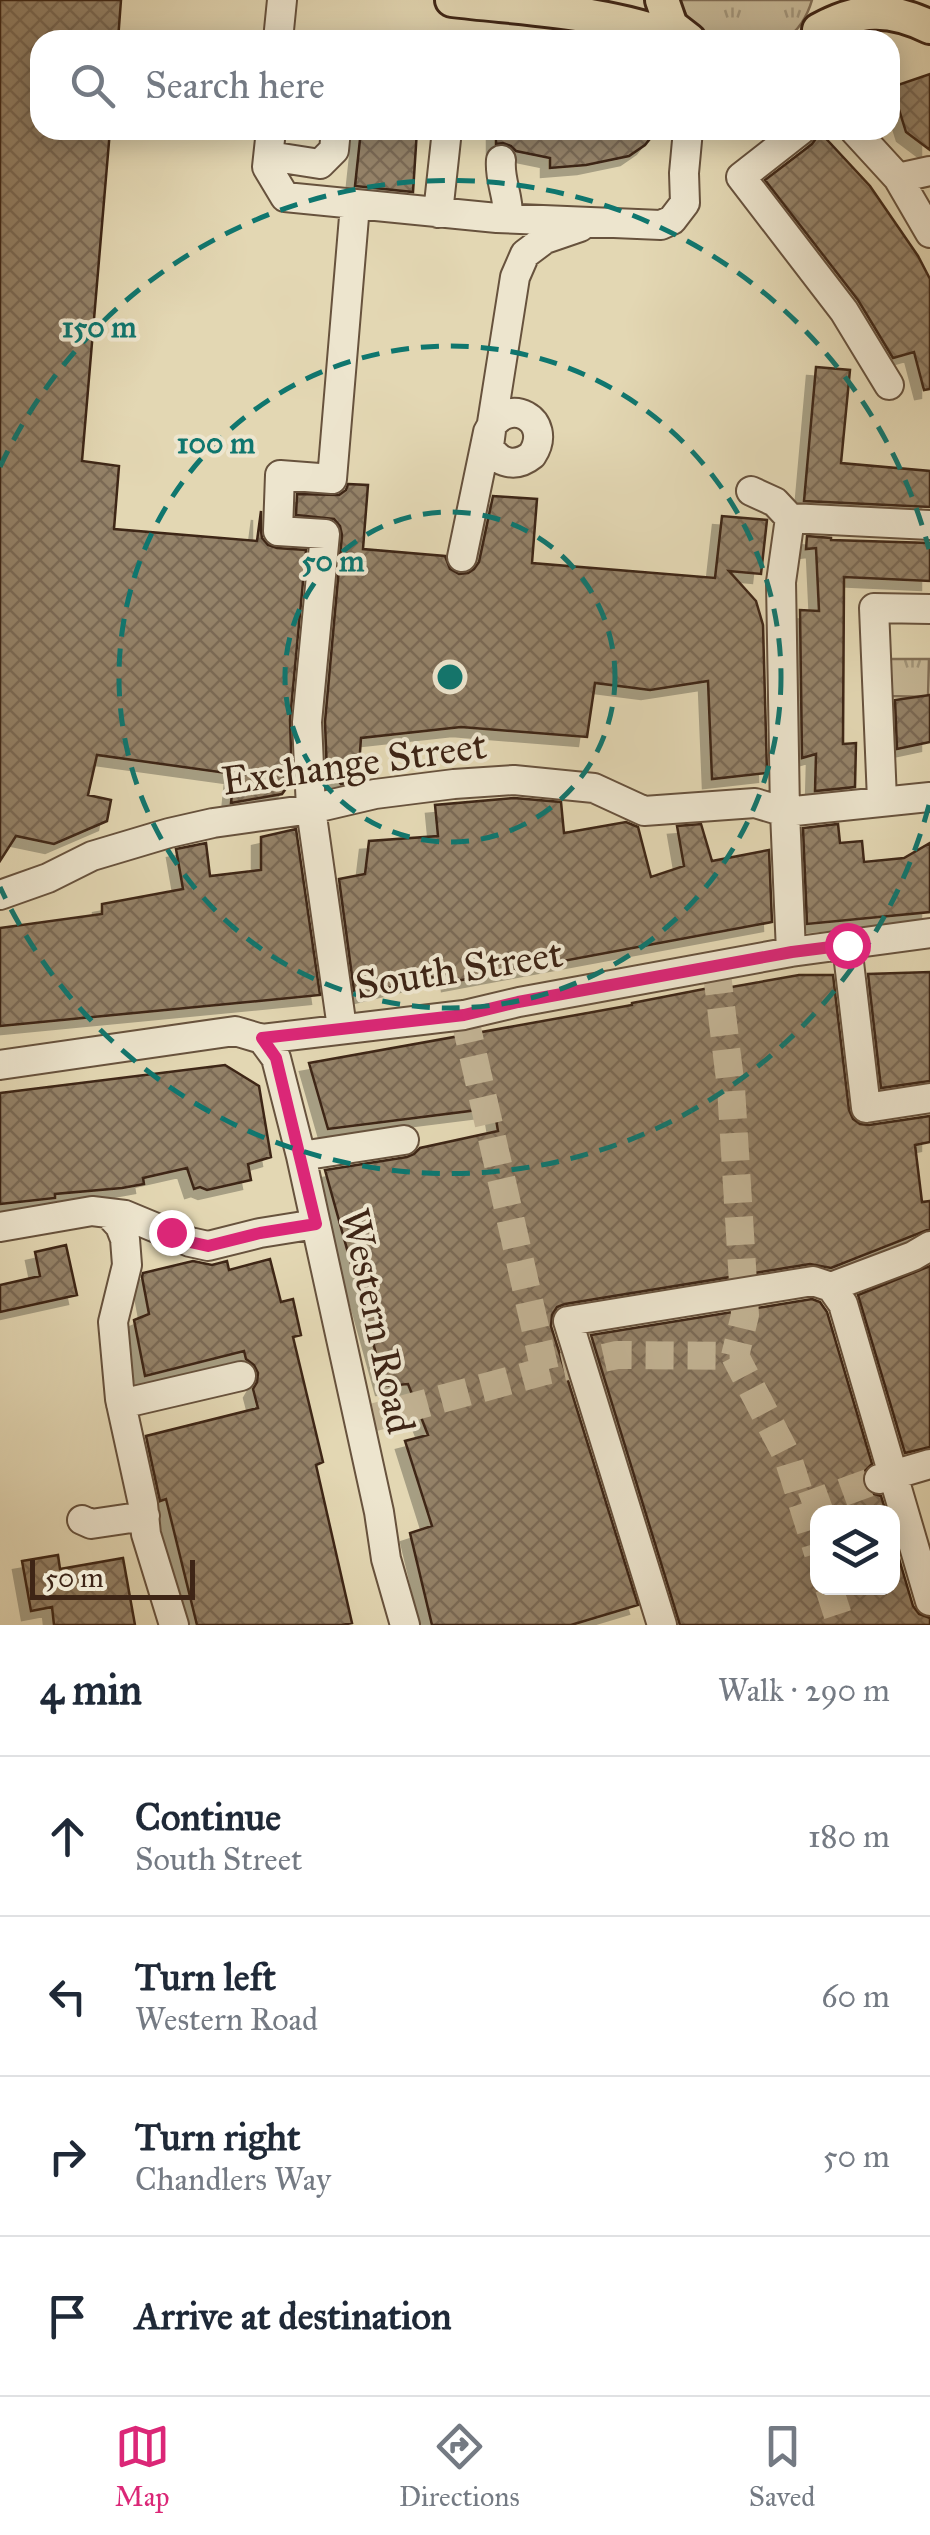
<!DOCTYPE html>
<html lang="en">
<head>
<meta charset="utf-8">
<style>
  :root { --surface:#fff; --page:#f6f6f7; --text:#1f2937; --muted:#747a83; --line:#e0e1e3; --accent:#db2777 }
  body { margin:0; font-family:"IM FELL Great Primer",serif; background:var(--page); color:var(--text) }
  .controls { position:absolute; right:30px; bottom:30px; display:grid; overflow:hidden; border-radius:20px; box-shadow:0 5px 25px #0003 }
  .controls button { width:90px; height:90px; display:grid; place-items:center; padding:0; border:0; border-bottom:2px solid var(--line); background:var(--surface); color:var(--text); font:50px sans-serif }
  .scale { position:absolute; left:30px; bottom:25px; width:165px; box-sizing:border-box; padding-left:10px; border:5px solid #3e2516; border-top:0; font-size:28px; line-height:35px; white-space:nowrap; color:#3e2516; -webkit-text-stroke:8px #ede5ce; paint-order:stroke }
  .stop { position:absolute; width:30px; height:30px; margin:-22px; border:8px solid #db2777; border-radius:50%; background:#fff }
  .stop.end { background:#db2777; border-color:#fff; box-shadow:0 2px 10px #0008 }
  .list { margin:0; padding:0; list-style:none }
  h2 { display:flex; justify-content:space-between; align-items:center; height:130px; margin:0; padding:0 40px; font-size:42px }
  h2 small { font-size:32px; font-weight:400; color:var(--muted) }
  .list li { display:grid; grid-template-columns:65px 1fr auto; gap:30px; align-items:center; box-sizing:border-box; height:160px; padding:0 40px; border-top:2px solid var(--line) }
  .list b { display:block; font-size:38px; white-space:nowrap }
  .list p { margin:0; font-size:32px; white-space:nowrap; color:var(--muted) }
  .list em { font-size:32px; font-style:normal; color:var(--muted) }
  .icon { flex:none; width:55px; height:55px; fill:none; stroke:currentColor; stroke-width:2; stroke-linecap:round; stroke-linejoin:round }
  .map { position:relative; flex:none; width:930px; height:1625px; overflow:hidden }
  .search { position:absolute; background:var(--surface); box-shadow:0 5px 25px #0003; left:30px; right:30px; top:30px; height:110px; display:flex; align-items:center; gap:25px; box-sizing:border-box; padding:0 35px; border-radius:30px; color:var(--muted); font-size:38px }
  .sheet { height:770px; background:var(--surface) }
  nav { display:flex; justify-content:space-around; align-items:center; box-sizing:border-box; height:140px; border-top:2px solid var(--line); background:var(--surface); font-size:28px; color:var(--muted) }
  nav a { display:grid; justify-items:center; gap:5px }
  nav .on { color:var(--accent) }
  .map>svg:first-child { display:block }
  .grass { fill:url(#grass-tufts); stroke:#826f57; stroke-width:2.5 }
  .building { fill:url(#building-cross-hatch); stroke:#3e2516; stroke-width:2.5; filter:url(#shadow) }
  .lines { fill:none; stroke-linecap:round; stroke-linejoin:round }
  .minor-tunnel { stroke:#c2b394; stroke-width:28; stroke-dasharray:28 14; stroke-linecap:butt }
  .minor-casing { stroke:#67523d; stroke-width:32 }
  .major-casing { stroke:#3e2516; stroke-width:38 }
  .minor { stroke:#ede5ce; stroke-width:28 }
  .major { stroke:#e3d7b3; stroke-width:32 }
  .route { stroke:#db2777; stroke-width:12 }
  .ring { fill:none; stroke:#0f766e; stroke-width:5; stroke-dasharray:18 12 }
  .labels { text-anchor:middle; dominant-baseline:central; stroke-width:8; stroke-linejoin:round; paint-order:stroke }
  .street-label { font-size:40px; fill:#3e2516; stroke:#ede5ce }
  .centre { fill:#0f766e; stroke:#ede5ce; stroke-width:5 }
  .ring-label { font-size:30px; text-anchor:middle; font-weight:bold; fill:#0f766e; stroke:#ede5ce; stroke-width:8; stroke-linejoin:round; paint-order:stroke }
</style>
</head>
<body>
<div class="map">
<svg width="930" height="1625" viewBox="0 0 930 1625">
  <defs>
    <pattern id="grass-tufts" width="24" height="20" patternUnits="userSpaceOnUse" patternTransform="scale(2.5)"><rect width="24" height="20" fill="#c7b998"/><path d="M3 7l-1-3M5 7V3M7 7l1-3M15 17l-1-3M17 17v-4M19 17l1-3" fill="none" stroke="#a3967b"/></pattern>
    <pattern id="building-cross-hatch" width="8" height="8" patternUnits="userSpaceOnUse" patternTransform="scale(2.5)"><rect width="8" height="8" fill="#948268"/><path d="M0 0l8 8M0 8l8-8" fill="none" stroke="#7a6a55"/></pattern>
    <filter id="shadow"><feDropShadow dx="-9" dy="9" stdDeviation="0" flood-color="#0004"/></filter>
  </defs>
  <rect width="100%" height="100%" fill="#e3d7b3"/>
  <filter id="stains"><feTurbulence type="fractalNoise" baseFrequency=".002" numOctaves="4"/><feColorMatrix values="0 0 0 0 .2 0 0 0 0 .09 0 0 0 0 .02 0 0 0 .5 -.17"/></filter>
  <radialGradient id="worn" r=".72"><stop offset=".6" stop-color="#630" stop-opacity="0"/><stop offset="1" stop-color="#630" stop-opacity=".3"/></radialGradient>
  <path class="grass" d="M679,0H812C808,14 798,34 783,39C773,43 722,40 708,40L691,25Z
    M889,659H929L928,697L889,696Z"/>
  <path class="building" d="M0,0H121L118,40H40V130H110L82,461L119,466L114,529L257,541L261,511V531L262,538L268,545L277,548L306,550L290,720L292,780L282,794L231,803L234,774L97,755L88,795L111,800L107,821L54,844L16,836L0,861Z
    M930,74V150L906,132L892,87Z
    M361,130H417L413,192L355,186Z
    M496,130H657L645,145L629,156L586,165L550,168V158L516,151L511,146L503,143L496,144Z
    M818,130L870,186L918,256L930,279V389L924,390L914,352L893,358L858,300L765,180L812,144L817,137Z
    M816,367L850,370L841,463L930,471V507L804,501Z
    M348,484L368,485L363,549L445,556L450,569L459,574L468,573L474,569L479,562L493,496L537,499L532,563L715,578L722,516L767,520L761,574L729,571L756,601L763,625L767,773L712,779L708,681L650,690L595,683L587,737L461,727L361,738L358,780L341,784L334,776L327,774L325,722L342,535L340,526L334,519L296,515L297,494L339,495L346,490Z
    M807,536L831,538V540L930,543V581L844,577L843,744L856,743L855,787L815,791L816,754L802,758L800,610L819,611L816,548L806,549Z
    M930,695V742L897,749L895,700Z
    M514,798L561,802L564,833L626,822L638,827L651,877L684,866L677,826L701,824L712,861L769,850L772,922L451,982L450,973L359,995L358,991H354L339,879L365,874L369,841L438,836L435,805Z
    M838,824L840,843L862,841L864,862L904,858L930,843V912L807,924L803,828Z
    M296,829L320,995L0,1026V928L102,914V904L183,889L176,849L206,843L210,876L261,870V837Z
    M930,972V1081L881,1088L868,974Z
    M799,975H833L849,1110L853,1119L860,1124L869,1125L930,1116V1142L915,1145L922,1202L930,1201V1229L831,1268L810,1264L565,1304L557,1307L552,1315L551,1326L638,1605L571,1625H432L410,1533L432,1526L405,1441L428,1435L408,1384L385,1386L325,1170L407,1157L414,1154L420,1148L498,1131L494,1108L328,1129L309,1063L632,1005V1003L709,988V991Z
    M225,1065L259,1086L271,1157L248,1164L251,1180L207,1190L200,1187L194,1189L187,1168L143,1178L144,1184L122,1188L55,1194V1198L0,1204V1093Z
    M66,1245L77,1295L0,1312V1285L40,1276L35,1252Z
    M270,1259L281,1302L293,1299L301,1335L293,1337L323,1462L316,1465L352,1623L342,1625H197L166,1499L160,1501L146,1436L258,1408L253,1389L257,1382L258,1373L254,1365L246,1359L244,1351L145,1376L134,1320L149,1314L142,1277L143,1273L193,1261L212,1265L227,1261L229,1270Z
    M930,1266V1447L905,1453L858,1295Z
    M812,1299L820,1302L827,1312L872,1464L862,1474L863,1485L868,1492L881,1496L886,1512H818V1588H892V1535L913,1606L919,1614L930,1618V1625H680L591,1335Z
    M58,1555L60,1569L123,1558L135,1625H54L52,1607L31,1611L22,1561Z"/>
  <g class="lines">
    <path class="minor-tunnel" d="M716,966L731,1088L745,1315L735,1356
      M464,1015L545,1371
      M360,1421L545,1371L617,1355L735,1356L788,1458L818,1553
      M803,1507L879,1479
      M829,1588L841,1625"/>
    <defs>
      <path id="minor" d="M278,40L282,0
        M271,130L267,167L285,197L497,218L661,225L672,220L685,203L684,173L688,130
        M801,130L741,177L844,311L889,385
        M854,130L898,178L930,233
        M269,156L320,164L334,150L336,130
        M501,160C499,180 509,196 508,218
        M898,178L930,171
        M438,213L447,130
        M751,491L775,502L790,518
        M462,557L488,432C507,393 555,420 532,455C516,468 498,464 489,446L492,423L515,277L525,254L545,239L580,227
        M882,800L874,608L930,609
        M0,895L48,878L92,856L169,833L213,823L311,809L375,794L454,784L514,780L594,788L644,811L755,803L785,812L930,797
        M847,945L866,1108L930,1098
        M791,952L785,812L781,582L790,518L930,525
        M342,1028L311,809L307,722L325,534L278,531L280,475L332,479L355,205
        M262,1039L276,1058L301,1156L379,1512L386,1559L405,1625
        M0,1065L235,1031L262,1039L464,1015L519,1002L791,952L930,933
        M301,1156L404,1140
        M109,1214L120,1226L125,1239L127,1265L113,1322L120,1399L143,1504L146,1534L174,1625
        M0,1227L92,1211L125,1215L190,1242L208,1246L260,1233L316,1224
        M831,1287L913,1256L930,1246
        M121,1404L241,1376
        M879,1479L930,1464
        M82,1520L91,1524L145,1516
        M662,1625L568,1321L813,1281L831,1287L843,1304L930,1601"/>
      <path id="major" d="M452,0C528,9 608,11 680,40
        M662,0L671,26L689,40
        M819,30C859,8 889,7 930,27"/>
    </defs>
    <use href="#minor" class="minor-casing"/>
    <use href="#major" class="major-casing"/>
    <use href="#minor" class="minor"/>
    <use href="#major" class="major"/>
  </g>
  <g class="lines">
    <path class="route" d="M171,1232L190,1242L208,1246L260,1233L316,1224L276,1058L262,1038L464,1015L518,1002L792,952L847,945"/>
  </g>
  <g class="ring">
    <circle cx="450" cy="677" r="165"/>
    <circle cx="450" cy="677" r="331"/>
    <path d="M929 805A496 496 0 0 1 0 887M0 467A496 496 0 0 1 929 549"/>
  </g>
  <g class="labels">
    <g class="street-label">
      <text transform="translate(354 763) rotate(-8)">Exchange Street</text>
      <text transform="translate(459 969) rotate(-9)">South Street</text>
      <text transform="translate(378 1321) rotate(78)">Western Road</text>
    </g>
  </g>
  <circle cx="450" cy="677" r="15" class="centre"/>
  <g class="ring-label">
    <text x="99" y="337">150 m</text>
    <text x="216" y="453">100 m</text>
    <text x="333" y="571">50 m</text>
  </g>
  <rect width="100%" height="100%" filter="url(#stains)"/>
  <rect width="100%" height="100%" fill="url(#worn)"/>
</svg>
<div class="controls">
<button><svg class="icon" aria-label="layers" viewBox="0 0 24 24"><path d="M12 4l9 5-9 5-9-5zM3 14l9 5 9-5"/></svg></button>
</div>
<div class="scale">50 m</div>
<div class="stop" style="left:847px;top:945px"></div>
<div class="stop end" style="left:171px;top:1232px"></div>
<div class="search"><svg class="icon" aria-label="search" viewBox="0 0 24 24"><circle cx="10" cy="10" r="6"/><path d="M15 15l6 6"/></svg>Search here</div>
</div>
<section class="sheet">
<h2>4 min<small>Walk · 290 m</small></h2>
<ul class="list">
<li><svg class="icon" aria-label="ahead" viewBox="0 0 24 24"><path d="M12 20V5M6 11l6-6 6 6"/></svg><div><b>Continue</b><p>South Street</p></div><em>180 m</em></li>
<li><svg class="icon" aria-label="left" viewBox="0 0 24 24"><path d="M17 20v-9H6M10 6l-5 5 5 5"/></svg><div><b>Turn left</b><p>Western Road</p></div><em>60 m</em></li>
<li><svg class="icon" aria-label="right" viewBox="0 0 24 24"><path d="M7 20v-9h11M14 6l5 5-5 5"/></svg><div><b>Turn right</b><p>Chandlers Way</p></div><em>50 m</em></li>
<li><svg class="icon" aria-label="arrive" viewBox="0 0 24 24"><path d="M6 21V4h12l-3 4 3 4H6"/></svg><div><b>Arrive at destination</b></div></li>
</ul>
</section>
<nav>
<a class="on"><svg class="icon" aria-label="map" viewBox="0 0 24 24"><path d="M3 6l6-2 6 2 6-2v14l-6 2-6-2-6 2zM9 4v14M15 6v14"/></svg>Map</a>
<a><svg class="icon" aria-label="directions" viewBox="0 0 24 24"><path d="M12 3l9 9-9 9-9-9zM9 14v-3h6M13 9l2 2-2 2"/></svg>Directions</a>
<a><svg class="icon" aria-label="saved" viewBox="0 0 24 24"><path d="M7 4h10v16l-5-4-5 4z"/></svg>Saved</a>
</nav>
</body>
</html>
